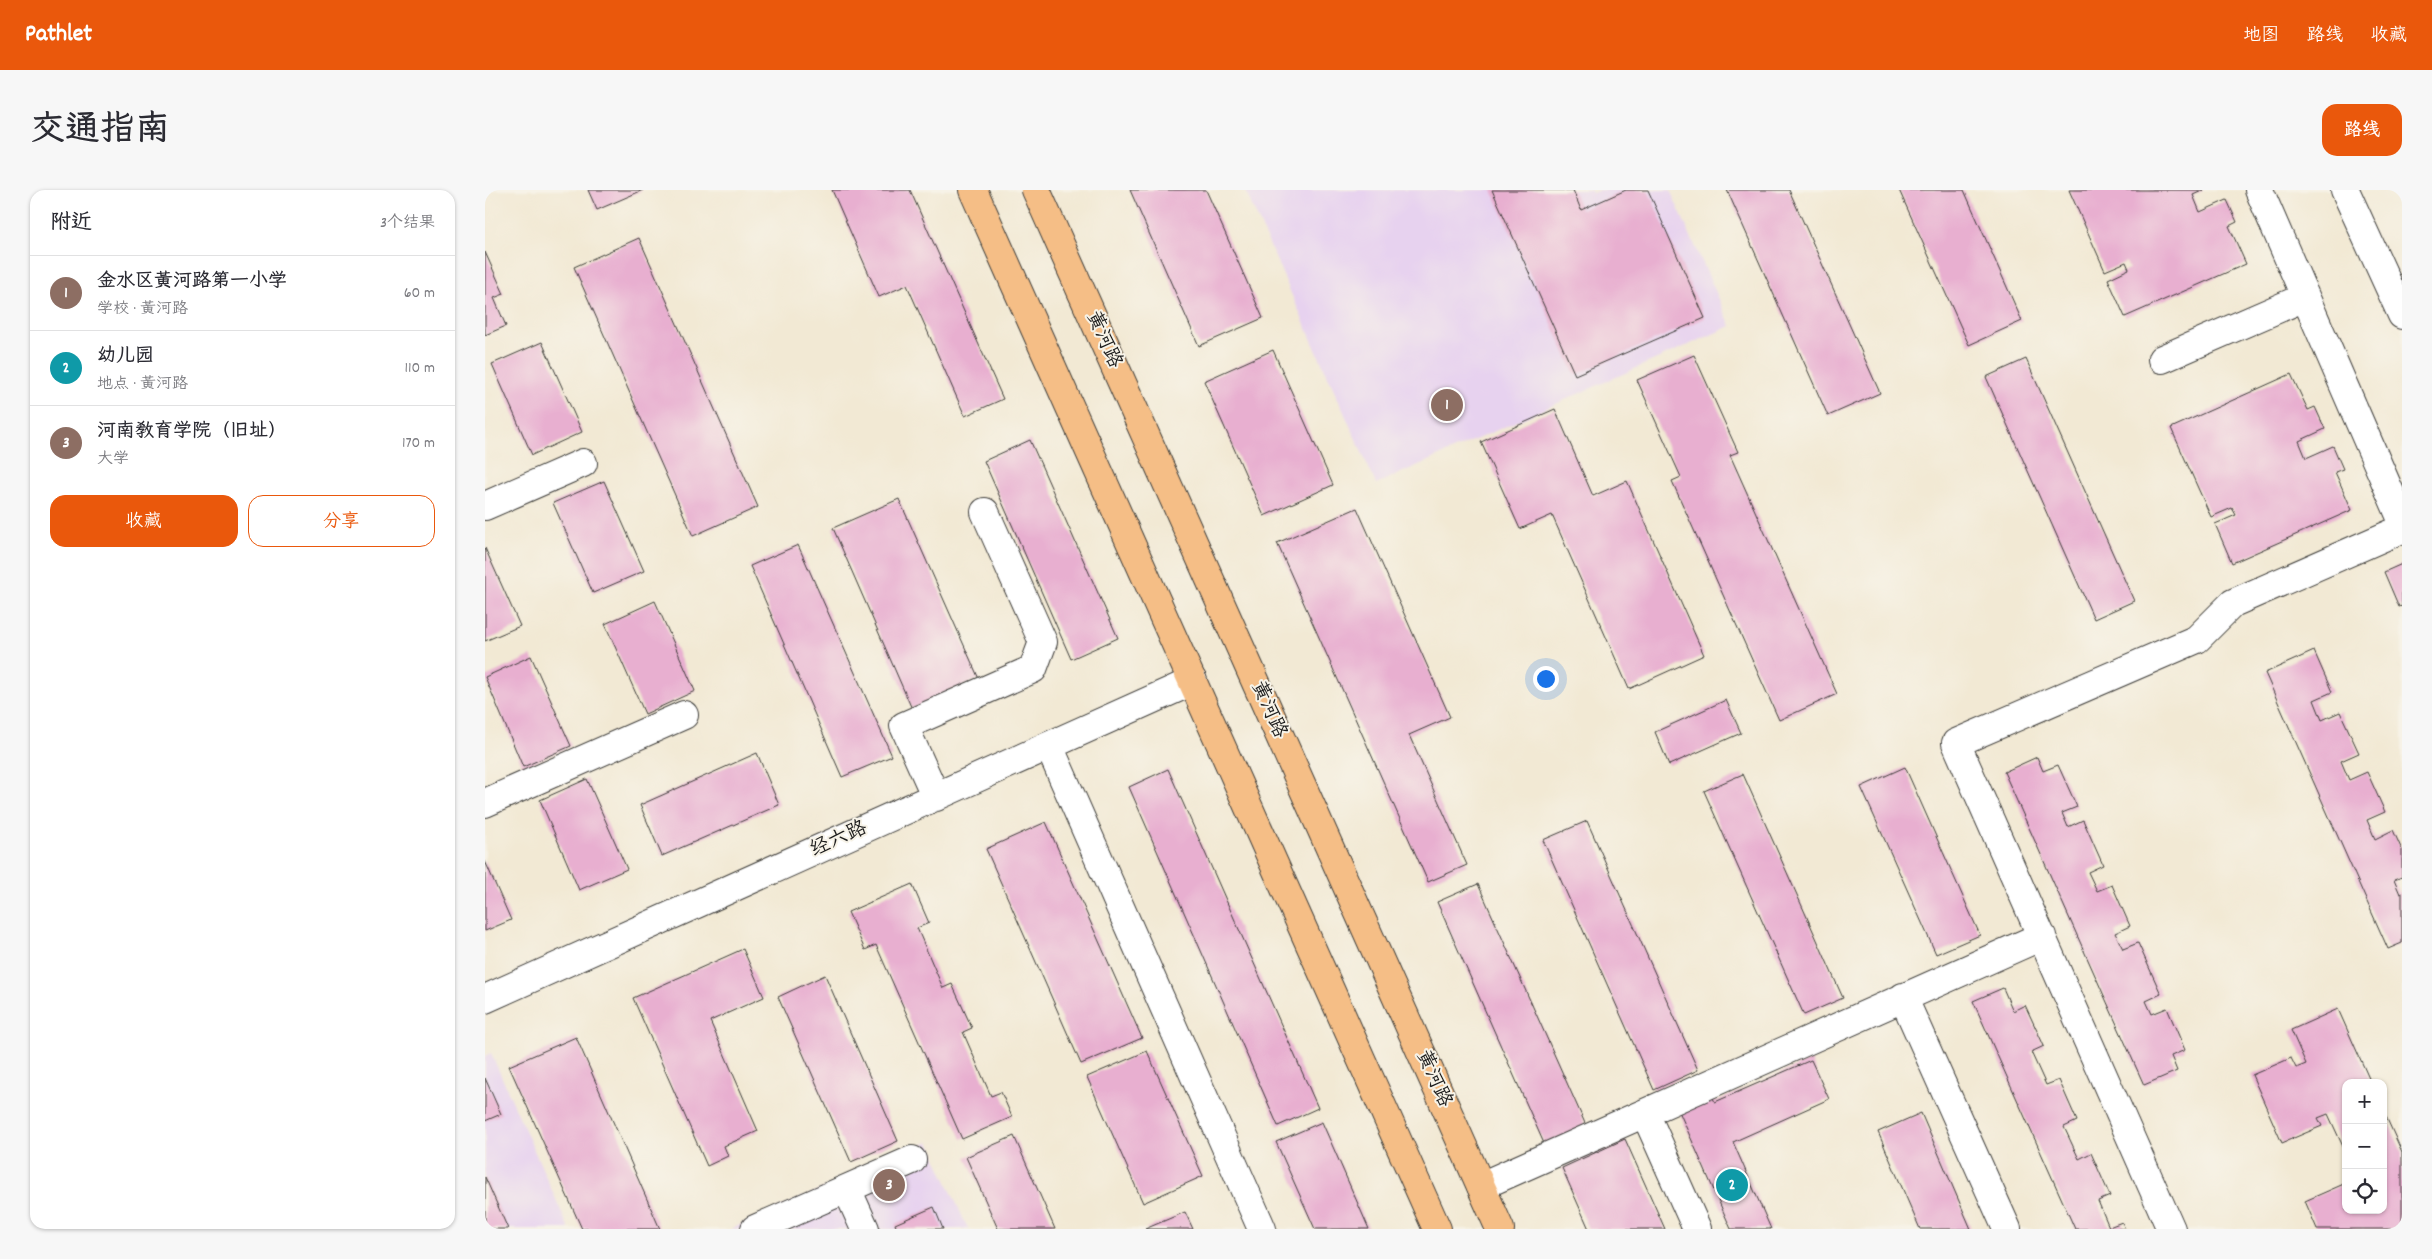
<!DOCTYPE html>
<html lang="zh">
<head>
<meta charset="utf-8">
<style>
  :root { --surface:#fff; --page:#f7f7f7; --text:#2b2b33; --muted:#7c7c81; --line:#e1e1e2; --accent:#ea580c }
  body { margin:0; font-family:Dekko,"LXGW WenKai TC",sans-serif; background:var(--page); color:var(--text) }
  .controls { position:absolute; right:15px; bottom:15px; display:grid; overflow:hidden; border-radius:10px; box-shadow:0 1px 4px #0004 }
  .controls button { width:45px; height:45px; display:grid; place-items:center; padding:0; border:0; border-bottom:1px solid var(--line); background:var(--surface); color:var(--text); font:25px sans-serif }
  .you { position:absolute; left:1060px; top:488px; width:18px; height:18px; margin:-12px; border:4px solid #fff; border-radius:50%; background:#1a73e8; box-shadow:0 0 0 8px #1a73e833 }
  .badge { display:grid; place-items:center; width:32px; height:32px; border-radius:50%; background:var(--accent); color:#fff; font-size:16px; font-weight:700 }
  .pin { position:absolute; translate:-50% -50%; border:2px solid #fff; box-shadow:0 1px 5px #0006 }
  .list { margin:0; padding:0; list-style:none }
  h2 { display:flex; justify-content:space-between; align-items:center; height:65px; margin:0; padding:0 20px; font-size:21px }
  h2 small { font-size:16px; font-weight:400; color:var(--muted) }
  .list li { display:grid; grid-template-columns:32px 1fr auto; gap:15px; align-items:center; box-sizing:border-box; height:75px; padding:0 20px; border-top:1px solid var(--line) }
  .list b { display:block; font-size:19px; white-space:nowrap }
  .list p { margin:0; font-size:16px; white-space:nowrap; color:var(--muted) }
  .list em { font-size:16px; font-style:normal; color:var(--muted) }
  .actions { display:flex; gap:10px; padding:15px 20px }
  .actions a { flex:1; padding:11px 0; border:1px solid var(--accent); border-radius:15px; text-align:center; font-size:18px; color:var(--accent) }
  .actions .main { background:var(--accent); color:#fff }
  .icon { flex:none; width:28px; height:28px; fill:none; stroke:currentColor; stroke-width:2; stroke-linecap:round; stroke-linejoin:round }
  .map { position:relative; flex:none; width:1917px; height:1039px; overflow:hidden; border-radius:15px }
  header { display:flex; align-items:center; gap:30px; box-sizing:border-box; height:70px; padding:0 25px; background:var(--accent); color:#fff }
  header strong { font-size:24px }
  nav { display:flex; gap:28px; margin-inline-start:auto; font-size:18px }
  .intro { display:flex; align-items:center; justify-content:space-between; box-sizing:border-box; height:120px; padding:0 30px }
  h1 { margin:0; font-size:35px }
  .button { padding:12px 22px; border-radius:15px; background:var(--accent); color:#fff; font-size:18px; font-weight:700 }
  main { display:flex; gap:30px; padding:0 30px }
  aside { flex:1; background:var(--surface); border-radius:15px; box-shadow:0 1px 4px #0004 }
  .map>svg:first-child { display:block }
  .built { fill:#e7d2ef }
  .building { fill:#e8afd0 }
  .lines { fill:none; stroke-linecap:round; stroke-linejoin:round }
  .minor-casing { stroke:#3c3b38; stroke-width:30 }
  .major-casing { stroke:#3c3b38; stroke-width:30 }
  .minor { stroke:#fff; stroke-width:28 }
  .major { stroke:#f5be86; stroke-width:28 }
  .labels { text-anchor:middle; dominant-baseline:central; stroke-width:4; stroke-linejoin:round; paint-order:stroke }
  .street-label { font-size:20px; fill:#1c1c1c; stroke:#f7f3e8 }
</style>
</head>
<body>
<header>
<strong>Pathlet</strong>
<nav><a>地图</a><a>路线</a><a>收藏</a></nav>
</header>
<div class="intro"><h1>交通指南</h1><a class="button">路线</a></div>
<main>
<aside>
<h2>附近<small>3个结果</small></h2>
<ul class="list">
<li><span class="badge" style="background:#8d6e63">1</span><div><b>金水区黄河路第一小学</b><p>学校 · 黄河路</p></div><em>60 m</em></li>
<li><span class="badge" style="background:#0f9aa8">2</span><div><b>幼儿园</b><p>地点 · 黄河路</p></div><em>110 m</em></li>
<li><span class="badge" style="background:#8d6e63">3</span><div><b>河南教育学院（旧址）</b><p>大学</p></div><em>170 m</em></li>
</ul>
<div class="actions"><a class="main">收藏</a><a>分享</a></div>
</aside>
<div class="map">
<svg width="1917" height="1039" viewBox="0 0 1917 1039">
  <rect width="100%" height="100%" fill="#f7f3e8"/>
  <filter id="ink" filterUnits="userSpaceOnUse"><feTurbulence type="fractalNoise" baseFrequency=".02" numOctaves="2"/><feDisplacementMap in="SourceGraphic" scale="10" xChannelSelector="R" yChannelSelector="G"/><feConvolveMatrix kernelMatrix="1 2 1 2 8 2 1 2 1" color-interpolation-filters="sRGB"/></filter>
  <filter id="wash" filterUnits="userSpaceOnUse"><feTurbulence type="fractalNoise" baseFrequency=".0096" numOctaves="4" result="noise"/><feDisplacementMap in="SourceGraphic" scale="20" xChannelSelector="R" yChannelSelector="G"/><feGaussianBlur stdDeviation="1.12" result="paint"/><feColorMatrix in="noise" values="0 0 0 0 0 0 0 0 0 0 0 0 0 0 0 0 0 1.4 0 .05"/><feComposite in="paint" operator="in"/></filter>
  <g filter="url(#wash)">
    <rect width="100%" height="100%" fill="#f2e9d4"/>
    <path class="built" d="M760,0H1105L1107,3L1115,0H1185L1246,136L891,294Z
      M6,863L84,1039H0V866Z
      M444,952L483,1039H246Z"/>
    <g id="blocks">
      <path class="building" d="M103,0H158L112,20Z
        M347,0H425L518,209L480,226L422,95L394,107Z
        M645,0H721L778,128L714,156Z
        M1007,0H1088L1096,20L1141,0H1163L1220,128L1090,185Z
        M1242,0H1304L1395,203L1343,226Z
        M1414,0H1479L1537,131L1484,155Z
        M1584,0H1719L1708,5L1715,22L1742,10L1752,32L1744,36L1761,74L1640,127L1623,89L1644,79L1641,72L1620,81Z
        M154,48L273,317L208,346L89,77Z
        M0,62L19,104L9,108L21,136L0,145Z
        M57,152L97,242L47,265L7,174Z
        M788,160L848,295L779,326L719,191Z
        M1209,165L1253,262L1245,265L1352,504L1294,530L1187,291L1196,287L1152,190Z
        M1541,169L1649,411L1609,429L1501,187Z
        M1806,184L1823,220L1830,217L1840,239L1814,251L1821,268L1848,256L1858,279L1850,282L1867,320L1747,373L1730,334L1751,325L1747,318L1726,327L1686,238Z
        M1070,219L1108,306L1142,291L1219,465L1144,499L1067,325L1035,339L996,252Z
        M545,250L633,448L586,469L499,271Z
        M119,291L159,381L108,403L68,313Z
        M414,309L494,489L427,519L348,338Z
        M872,318L965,527L924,545L982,675L943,692L792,353Z
        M313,355L407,566L357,587L265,376Z
        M0,358L35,436L0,451Z
        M1917,374V416L1914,417L1899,382Z
        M170,411L210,501L160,524L120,434Z
        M1829,461L1847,502L1829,510L1837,530L1855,522L1874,563L1856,571L1864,590L1882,582L1900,622L1882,630L1890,649L1908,640L1917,660V687L1909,690L1915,704L1917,703V753L1903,759L1780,483Z
        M46,466L86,556L38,577L0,487Z
        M1241,510L1256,543L1184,575L1170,542Z
        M272,563L294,615L177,666L155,615Z
        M1552,567L1558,581L1573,575L1592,617L1577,623L1583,637L1598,630L1618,675L1603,682L1612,701L1627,695L1645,736L1630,743L1638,759L1653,753L1676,804L1661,811L1667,824L1682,818L1700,860L1686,866L1692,881L1659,895L1519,582Z
        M1420,577L1495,745L1451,764L1376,597Z
        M683,579L833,918L793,936L644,597Z
        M1258,584L1358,808L1319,825L1219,601Z
        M102,589L142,679L94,700L55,610Z
        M1102,631L1213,880L1169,900L1058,650Z
        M561,632L657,848L596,874L501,659Z
        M0,671L26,730L0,741Z
        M427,694L444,733L432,738L458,798L467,794L487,838L478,842L506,906L516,902L527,927L477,949L391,755L380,760L363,722Z
        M993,694L1103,940L1061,958L952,712Z
        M258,759L279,807L225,831L273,941L239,956L243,966L222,976L148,808Z
        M340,785L413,951L366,972L293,807Z
        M1518,798L1528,821L1540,815L1559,856L1546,862L1561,895L1574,890L1592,931L1579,937L1594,969L1606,963L1625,1006L1613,1011L1624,1037L1637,1032L1640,1039H1590L1488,811Z
        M1853,819L1886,893H1861V963L1843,924L1833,928L1837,936L1797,953L1767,885L1806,868L1811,878L1821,874L1806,840Z
        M91,847L175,1039H97L24,876Z
        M662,861L718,986L658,1013L602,887Z
        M1326,870L1344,909L1248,952L1286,1039H1246L1193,919L1226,904L1230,912Z
        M0,888L16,924L0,931Z
        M1898,920L1917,962V1039H1832L1820,1011L1861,993V1020H1898Z
        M1436,923L1486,1039H1435L1393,942Z
        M837,932L884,1039H830L791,952Z
        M529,946L570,1039H513L481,967Z
        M1140,949L1180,1039H1104L1077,978Z
        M0,987L23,1039H0Z
        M449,1017L458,1039H412L410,1034Z
        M700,1022L708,1039H660Z"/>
    </g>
  </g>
  <g filter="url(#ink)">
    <use href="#blocks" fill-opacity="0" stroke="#3c3b38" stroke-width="1"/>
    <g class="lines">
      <defs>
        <path id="minor" d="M1774,0L1917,330
          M1860,0L1917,125
          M1677,169L1820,107
          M0,316L98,273
          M564,556L777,1039
          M451,607L419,536L548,479L558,452L500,322
          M0,613L199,525
          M1418,807L1522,1039
          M0,809L708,491
          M1160,923L1212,1039
          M996,996L1557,746
          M362,999L380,1039
          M270,1039L427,970
          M1686,1039L1471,553L1712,449L1748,413L1917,339"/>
        <path id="major" d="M488,0L952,1039
          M551,0L1015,1039"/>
      </defs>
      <use href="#minor" class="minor-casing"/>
      <use href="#major" class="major-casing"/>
      <use href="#minor" class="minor"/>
      <use href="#major" class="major"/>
    </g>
  </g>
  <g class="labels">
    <g class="street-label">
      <text transform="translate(618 150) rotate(66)">黄河路</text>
      <text transform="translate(783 520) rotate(66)">黄河路</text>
      <text transform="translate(354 650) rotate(-24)">经六路</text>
      <text transform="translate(948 889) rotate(66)">黄河路</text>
    </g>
  </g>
</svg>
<div class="controls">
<button>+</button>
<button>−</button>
<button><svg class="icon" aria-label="locate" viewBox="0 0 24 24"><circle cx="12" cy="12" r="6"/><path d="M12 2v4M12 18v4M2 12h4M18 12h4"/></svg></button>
</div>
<div class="you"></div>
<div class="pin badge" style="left:962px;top:215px;background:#8d6e63">1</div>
<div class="pin badge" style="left:1247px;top:995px;background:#0f9aa8">2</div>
<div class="pin badge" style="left:404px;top:995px;background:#8d6e63">3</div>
</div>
</main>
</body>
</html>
